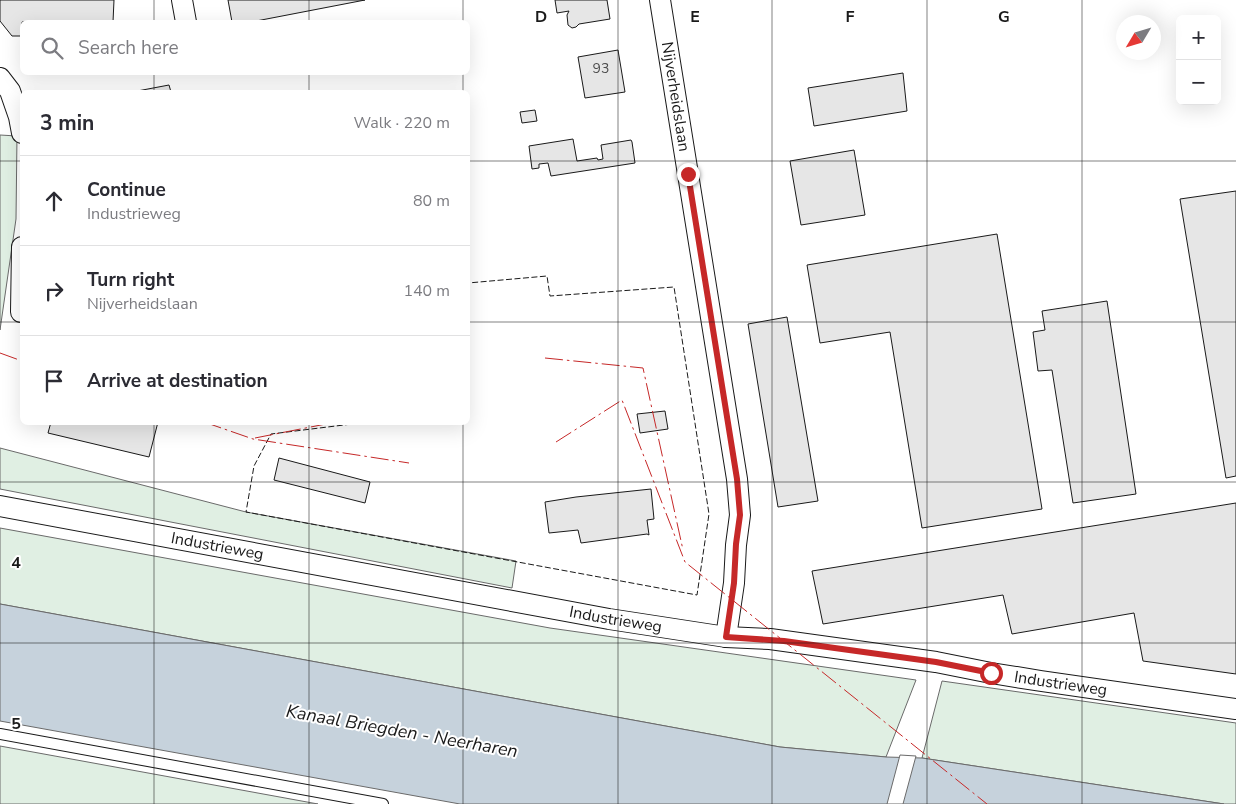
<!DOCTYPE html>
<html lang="en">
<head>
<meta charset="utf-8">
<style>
  :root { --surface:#fff; --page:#f7f7f7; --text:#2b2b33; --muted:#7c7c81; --line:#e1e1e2 }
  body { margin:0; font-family:"Nunito Sans",sans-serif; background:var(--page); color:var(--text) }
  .controls { position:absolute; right:15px; top:15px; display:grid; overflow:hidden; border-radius:8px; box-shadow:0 5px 20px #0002 }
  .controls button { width:45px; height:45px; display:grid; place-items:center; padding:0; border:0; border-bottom:1px solid var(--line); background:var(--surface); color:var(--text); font:25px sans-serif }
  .compass { position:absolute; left:1116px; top:15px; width:45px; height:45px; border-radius:50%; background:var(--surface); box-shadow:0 5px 20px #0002; rotate:232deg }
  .stop { position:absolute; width:15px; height:15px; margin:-11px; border:4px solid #c62828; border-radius:50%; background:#fff }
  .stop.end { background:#c62828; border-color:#fff; box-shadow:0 1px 5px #0008 }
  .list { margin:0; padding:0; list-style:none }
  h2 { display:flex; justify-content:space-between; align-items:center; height:65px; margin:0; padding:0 20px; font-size:21px }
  h2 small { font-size:16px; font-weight:400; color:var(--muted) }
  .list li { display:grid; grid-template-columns:32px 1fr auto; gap:15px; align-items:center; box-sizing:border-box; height:90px; padding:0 20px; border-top:1px solid var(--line) }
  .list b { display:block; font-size:19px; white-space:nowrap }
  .list p { margin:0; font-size:16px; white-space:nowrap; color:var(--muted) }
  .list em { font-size:16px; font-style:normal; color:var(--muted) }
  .icon { flex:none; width:28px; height:28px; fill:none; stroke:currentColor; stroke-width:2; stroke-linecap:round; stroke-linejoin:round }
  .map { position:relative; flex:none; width:1236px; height:804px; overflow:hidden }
  .search { position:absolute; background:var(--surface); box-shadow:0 5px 20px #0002; left:20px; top:20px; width:450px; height:55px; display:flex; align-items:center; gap:12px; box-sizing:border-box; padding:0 18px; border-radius:8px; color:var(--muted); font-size:19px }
  .panel { position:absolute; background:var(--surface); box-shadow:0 5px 20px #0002; left:20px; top:90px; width:450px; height:335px; border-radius:8px }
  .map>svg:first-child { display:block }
  .green { fill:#e0efe3; stroke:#6a6a6a }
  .water { fill:#c6d2dc; stroke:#6a6a6a }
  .pier { fill:#fff; stroke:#6a6a6a }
  .building { fill:#e6e6e6; stroke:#1a1a1a }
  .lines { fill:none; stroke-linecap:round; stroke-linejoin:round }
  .lane-casing { stroke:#1a1a1a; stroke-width:12 }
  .street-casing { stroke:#1a1a1a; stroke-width:22 }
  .lane { stroke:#fff; stroke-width:10 }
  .street { stroke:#fff; stroke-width:20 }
  .fence { stroke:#1a1a1a; stroke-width:1; stroke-dasharray:6 2.5; stroke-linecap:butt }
  .power { stroke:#c62828; stroke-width:1; stroke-dasharray:18 4 2.5 4; stroke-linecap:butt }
  .route { stroke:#c62828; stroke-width:6 }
  .grid { fill:none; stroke:#1a1a1a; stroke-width:1; stroke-opacity:0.55 }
  .labels { text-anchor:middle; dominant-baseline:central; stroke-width:4; stroke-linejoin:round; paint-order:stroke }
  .number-label { font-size:14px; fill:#4d4d4d }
  .street-label { font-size:16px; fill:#1a1a1a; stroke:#fff }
  .water-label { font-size:18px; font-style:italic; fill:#1a1a1a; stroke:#fff }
  .grid-label { font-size:16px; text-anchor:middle; font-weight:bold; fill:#1a1a1a; stroke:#fff; stroke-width:4; stroke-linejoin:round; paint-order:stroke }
</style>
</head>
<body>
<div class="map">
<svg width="1236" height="804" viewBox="0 0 1236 804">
  <rect width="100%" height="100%" fill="#fff"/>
  <path class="green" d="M0,135L17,136L16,219L0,330Z
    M0,448L246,512L516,561L512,588L0,489Z
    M0,528L550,628L916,680L886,757L780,747L0,604Z
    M942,681L1236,723V804H1224L922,758Z
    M0,746L318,804H0Z"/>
  <path class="water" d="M0,604L780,747L886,757L922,758L1224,804H460L0,721Z"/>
  <path class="pier" d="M900,755L916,756L903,804H887Z"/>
  <path class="building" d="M0,0H114L113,22H22V36H12L0,21Z
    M228,0H365L251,22H232Z
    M555,0H607L610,19L579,24L576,27L572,28L568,25L567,15L569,11L557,13Z
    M618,50L625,92L585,98L578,57Z
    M903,73L907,111L814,126L808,88Z
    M169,85L171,92H132Z
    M535,110L537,121L522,123L520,112Z
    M573,139L577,161L597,158L598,160L603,159L601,145L631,140L632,142L635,163L551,176L548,163L539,164V168L532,169L529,146Z
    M854,150L865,215L801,225L790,161Z
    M1236,191V476L1226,478L1180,199Z
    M997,234L1042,509L922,528L890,332L820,343L807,265Z
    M1107,301L1136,494L1073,503L1052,370L1038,371L1033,332L1045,330L1042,311Z
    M787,317L818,501L778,507L748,324Z
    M665,411L668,429L640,433L637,414Z
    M51,422H158L149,457L48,433Z
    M279,458L370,482L365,503L274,480Z
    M651,489L654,519L647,520L649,535L647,534L581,543L578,530L549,533L545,502L576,497Z
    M1236,503V674L1143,661L1134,613L1012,634L1003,595L823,624L812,571Z"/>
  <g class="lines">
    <defs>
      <path id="lane" d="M0,734L383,804"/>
      <g id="street">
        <path d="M182,0L186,22"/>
        <path id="s1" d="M660,0L737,479L740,515L736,545L734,583L726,637"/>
        <path d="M0,78L10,91L19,117L22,133"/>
        <path d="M21,312L22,247"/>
        <path id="s2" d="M0,506L609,619L726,637L770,639L936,662L991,673L1041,681L1236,709"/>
      </g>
    </defs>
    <use href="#lane" class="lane-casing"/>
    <use href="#street" class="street-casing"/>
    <use href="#lane" class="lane"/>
    <use href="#street" class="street"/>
    <path class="fence" d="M368,422L271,434L254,466L246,512L697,595L709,514L674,287L550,296L547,276L468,283"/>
    <path class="power" d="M0,353L22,361
      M545,358L643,368L683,550
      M204,422L253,439L409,463
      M255,438L336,422
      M556,442L622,400L685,562L987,804"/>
  </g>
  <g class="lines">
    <path class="route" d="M688,174L737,479L740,515L736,544L734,583L726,637L784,641L936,662L991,673"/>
  </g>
  <path class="grid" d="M154,0V22M309,0V22M463,0V22M618,0V804M772,0V804M927,0V804M1082,0V804M154,72V92M309,72V92M463,72V92M0,161H22M468,161H1236M0,322H22M468,322H1236M154,422V804M309,422V804M463,422V804M0,482H1236M0,643H1236"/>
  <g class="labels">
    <g class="number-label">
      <text x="601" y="68">93</text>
    </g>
    <g class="street-label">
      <text stroke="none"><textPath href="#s1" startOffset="98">Nijverheidslaan</textPath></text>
      <text stroke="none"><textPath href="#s2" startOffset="221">Industrieweg</textPath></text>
      <text stroke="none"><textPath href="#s2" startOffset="626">Industrieweg</textPath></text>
      <text stroke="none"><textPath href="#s2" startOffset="1076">Industrieweg</textPath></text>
    </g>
    <g class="water-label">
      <text transform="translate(402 731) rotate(10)">Kanaal Briegden - Neerharen</text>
    </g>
  </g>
  <g class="grid-label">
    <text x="541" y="22">D</text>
    <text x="695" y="22">E</text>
    <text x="850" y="22">F</text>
    <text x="1004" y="22">G</text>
    <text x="16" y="568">4</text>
    <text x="16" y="729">5</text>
  </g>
</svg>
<div class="controls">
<button>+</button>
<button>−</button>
</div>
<svg class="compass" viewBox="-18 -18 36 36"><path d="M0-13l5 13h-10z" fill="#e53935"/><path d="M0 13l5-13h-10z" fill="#7c7c81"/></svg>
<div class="stop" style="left:991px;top:673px"></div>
<div class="stop end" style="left:688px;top:174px"></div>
<div class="search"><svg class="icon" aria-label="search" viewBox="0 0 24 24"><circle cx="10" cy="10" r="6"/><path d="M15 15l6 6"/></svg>Search here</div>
<section class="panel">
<h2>3 min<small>Walk · 220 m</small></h2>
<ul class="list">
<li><svg class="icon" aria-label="ahead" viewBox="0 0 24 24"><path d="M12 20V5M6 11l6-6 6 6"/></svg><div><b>Continue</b><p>Industrieweg</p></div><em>80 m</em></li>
<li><svg class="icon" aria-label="right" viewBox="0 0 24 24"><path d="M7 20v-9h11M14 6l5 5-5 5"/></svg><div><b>Turn right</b><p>Nijverheidslaan</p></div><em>140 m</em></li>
<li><svg class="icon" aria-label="arrive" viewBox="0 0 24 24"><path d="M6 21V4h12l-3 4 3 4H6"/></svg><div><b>Arrive at destination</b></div></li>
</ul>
</section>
</div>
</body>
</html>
